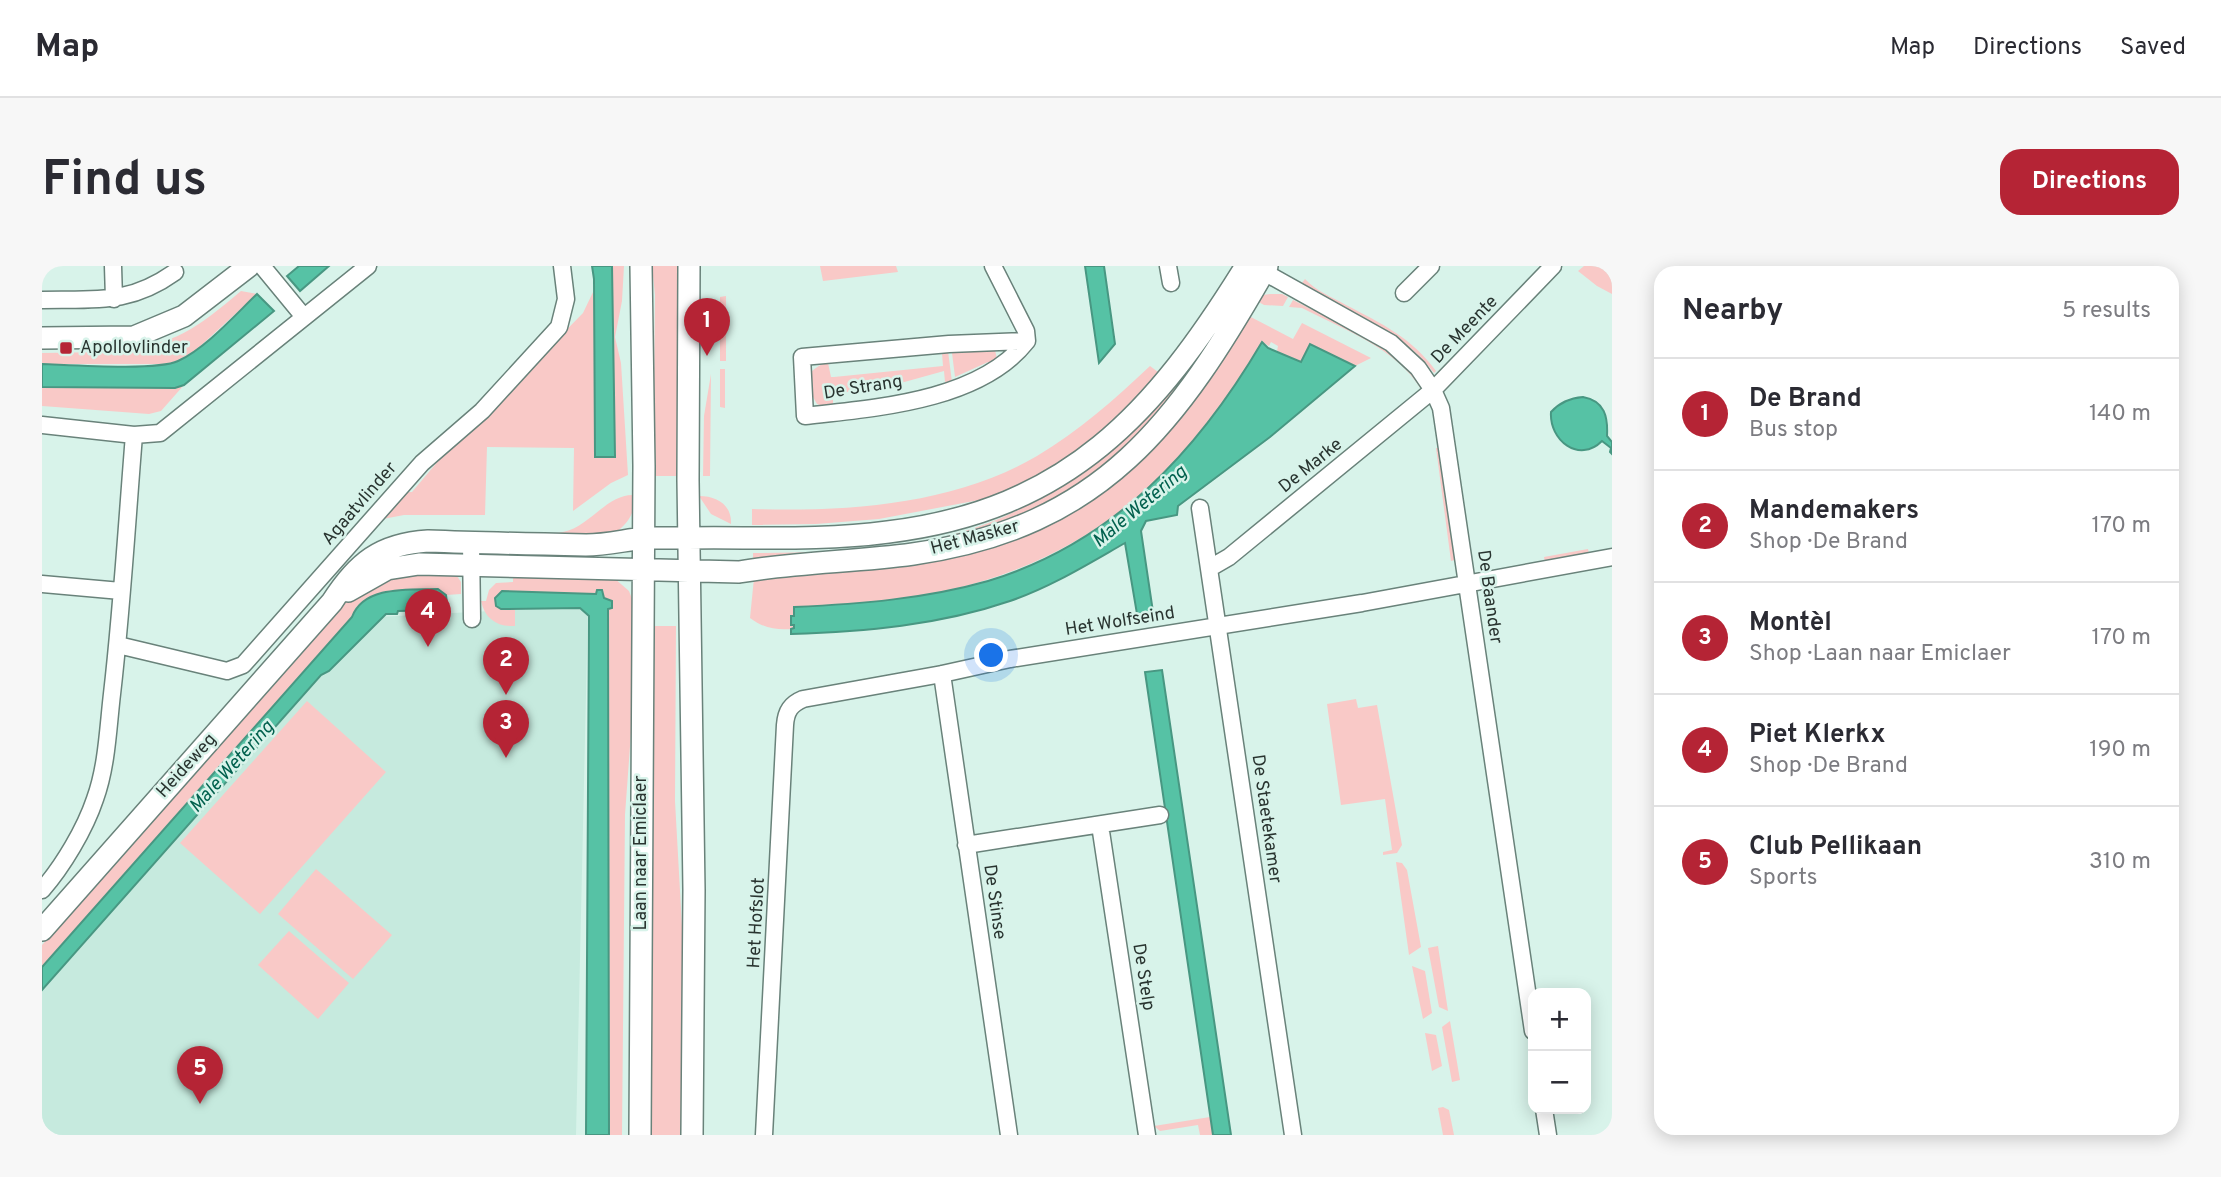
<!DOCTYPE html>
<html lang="en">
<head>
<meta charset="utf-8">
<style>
  :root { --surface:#fff; --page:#f7f7f7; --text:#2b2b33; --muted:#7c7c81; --line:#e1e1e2; --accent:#b52435 }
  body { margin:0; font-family:Overpass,sans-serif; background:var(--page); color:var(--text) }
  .controls { position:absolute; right:21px; bottom:21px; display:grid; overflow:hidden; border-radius:14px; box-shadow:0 4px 18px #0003 }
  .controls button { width:63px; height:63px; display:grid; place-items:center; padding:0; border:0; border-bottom:2px solid var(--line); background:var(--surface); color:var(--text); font:35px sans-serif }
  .you { position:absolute; left:950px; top:390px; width:24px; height:24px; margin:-18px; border:5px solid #fff; border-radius:50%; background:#1a73e8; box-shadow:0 0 0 10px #1a73e833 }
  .badge { display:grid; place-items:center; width:46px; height:46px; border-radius:50%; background:var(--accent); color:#fff; font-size:23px; font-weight:700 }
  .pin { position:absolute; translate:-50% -58px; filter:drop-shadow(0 2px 4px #0008) }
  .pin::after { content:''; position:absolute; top:37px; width:24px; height:21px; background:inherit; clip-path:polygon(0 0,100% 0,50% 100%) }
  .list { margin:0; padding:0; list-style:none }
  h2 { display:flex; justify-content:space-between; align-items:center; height:91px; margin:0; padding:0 28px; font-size:30px }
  h2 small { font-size:23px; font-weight:400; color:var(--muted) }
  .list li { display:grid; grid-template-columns:46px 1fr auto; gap:21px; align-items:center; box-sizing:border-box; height:112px; padding:0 28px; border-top:2px solid var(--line) }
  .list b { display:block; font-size:26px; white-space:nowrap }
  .list p { margin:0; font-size:23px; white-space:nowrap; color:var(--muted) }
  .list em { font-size:23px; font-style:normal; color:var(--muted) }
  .map { position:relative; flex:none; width:1570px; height:869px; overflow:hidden; border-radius:21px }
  header { display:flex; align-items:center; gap:42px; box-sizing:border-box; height:98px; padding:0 35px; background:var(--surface); border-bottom:2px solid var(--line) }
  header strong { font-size:33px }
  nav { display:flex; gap:38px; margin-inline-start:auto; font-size:24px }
  .intro { display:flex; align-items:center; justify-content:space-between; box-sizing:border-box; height:168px; padding:0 42px }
  h1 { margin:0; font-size:49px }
  .button { padding:18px 32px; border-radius:21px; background:var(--accent); color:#fff; font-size:24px; font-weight:700 }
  main { display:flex; gap:42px; padding:0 42px }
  aside { flex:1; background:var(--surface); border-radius:21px; box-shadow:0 4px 18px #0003 }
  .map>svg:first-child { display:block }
  .built { fill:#c6eade }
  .green { fill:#f9c9c7 }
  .water { fill:#56c2a5; stroke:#489782; stroke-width:2 }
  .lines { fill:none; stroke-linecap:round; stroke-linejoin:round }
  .street-casing { stroke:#69827a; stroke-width:19 }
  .secondary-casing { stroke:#69827a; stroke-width:24 }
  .street { stroke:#fff; stroke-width:16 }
  .secondary { stroke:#fff; stroke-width:21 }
  .poi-dot { fill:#b52435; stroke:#d8f3ea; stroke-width:2.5 }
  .labels { text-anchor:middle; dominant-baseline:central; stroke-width:5; stroke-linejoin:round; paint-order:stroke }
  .street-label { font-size:18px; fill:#293430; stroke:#d8f3ea }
  .poi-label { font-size:18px; fill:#293430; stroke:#d8f3ea; text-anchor:start }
  .water-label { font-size:19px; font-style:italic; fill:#01604d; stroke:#d8f3ea }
</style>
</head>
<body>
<header>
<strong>Map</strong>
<nav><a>Map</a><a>Directions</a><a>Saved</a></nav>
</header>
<div class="intro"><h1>Find us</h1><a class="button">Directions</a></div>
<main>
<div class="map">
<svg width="1570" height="869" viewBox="0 0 1570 869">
  <rect width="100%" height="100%" fill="#d8f3ea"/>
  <path class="built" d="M546,340L534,869H0V710L317,352Z"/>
  <path class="green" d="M570,0H582L580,35L573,71L579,97L586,209L569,217L531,245L532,182L445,181L443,249H362L341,253L340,249L360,226H370L397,194L541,47L552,24L553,191H573Z
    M610,0H636L639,210H611L613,29Z
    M778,0H854L856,6L781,15Z
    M1542,0H1570V28L1555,20L1536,5Z
    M1263,13C1274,25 1290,31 1304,39C1339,57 1370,72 1394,105L1392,107C1358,61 1305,48 1260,17Z
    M199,25L215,28L154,84L130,98H0V87L62,86L64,81C129,84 152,64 199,25Z
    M1228,28H1240L1246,31L1241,40L1222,39L1215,35L1221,29Z
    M684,30V95H678V31Z
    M1251,34L1329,73L1357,92L1382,121L1379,123C1353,81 1302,64 1260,42L1247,41Z
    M1194,43L1132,138L1020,237L912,276L711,295V287C815,286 930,284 1016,219C1037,203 1055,181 1073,163C1113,122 1153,82 1194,43Z
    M1203,48L1251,73L1260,57L1329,92L1313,100L1268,78L1259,97L1235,85L1236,80L1229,76L1227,80L1220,76C1143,208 1051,292 900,326C851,337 801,338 752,341V350L749,351V359H752V363C734,364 723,363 708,352L712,312L897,291L949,281L992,267L1037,241Z
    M919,84H953L955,93L947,99L946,96L913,111L910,87L919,86Z
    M906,85L910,116L906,118L903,116L902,105L848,120L791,128V139L786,142L775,138L766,122L767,108C773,102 778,98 786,97L789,111H792L901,100L900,87Z
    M1108,100L1116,106L1050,182L953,231L837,253L774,258L710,259V243C805,246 911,239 995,190C1037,165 1073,133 1108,100Z
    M678,103H683V142L678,141Z
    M669,108L668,210H661L662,150Z
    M142,119L119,145L107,148L0,140V121L133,122Z
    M1394,182H1397L1413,294L1409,295Z
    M593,229C594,245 586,259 572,267L471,273V266C486,266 505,269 521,266C548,261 565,227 593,229Z
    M657,230C675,230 690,239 689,258L669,248Z
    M1546,283L1547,288L1503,296L1502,291Z
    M360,307L378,310H415L419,316V328L404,329L396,323L342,327L329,331L314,341L310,351L0,701V679L297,343L308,333Z
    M471,311L572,312L587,325L592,338L590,453L583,549L580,869H567L566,342L570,341V335L562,332L560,325L555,324L554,328L459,343L473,342V360C455,361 443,353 439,335H444L447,324L454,317L471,316Z
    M611,360H634L633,535L642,697L640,869H609L608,590Z
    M1314,433L1316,442L1335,439L1360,579L1355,587L1341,589V586L1350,584L1343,533L1299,539L1285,438Z
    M265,435L344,506L218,648L138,577Z
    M1354,596L1360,597L1365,604L1379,681L1367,689Z
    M274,603L350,669L311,713L236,648Z
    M247,665L307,717L276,753L216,699Z
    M1396,680L1406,745L1397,741L1386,682Z
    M1370,700L1383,705L1390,747L1381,753Z
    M1408,755L1418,814L1410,816L1400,761Z
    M1383,767L1394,769L1400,800L1390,805Z
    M1401,841L1407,844L1412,869H1401L1396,842Z
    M1168,851L1171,869H1158L1156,859L1118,865L1112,860Z"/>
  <path class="water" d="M257,0H287L258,25L245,10Z
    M550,0H570L573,191H553L552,13Z
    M1043,0H1062L1073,78L1057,97Z
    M215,28L232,45L142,119L133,122L0,121V98C29,99 115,105 136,95C164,82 193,49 215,28Z
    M1220,76L1226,82L1259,96L1268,78L1313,100L1228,171L1136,240L1135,249L1104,255L1099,265L1111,346L1095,348L1083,277C1046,298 1009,321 968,335C898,359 822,366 749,368V363L752,362V359H749V350H752V341C817,338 883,333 946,315C1071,277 1156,185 1220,76Z
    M1541,131C1563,135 1566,151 1565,170L1570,176V188L1568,186L1569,182L1560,175C1537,198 1507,174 1509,146C1517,137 1528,132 1541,131Z
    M396,323L404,329L405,337L399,344L356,345L355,348H344L287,405L279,409L0,724V701L310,351C322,319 368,324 396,323Z
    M555,324H560L562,332L570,335V342L566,343L567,869H544L547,350L538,342L459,343L454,340L453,332L460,325L554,328Z
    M1120,404L1189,869H1171L1103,406Z"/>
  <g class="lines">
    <defs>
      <path id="street" d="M71,0L72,33
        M220,0L262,51
        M951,0L984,65L985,75C938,135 834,142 763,150L760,91L907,78L985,75
        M1126,0L1129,17
        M1213,1L1349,77L1376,102L1391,124L1399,142L1491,765
        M1362,27L1389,0
        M0,34C53,33 87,39 133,6
        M0,159L92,169L118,167L326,0
        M1158,242L1251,869
        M429,277L430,353
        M1168,302L1187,291L1391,124L1511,0
        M0,318L79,325
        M76,379L185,405L201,399L380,197L440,145L517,61L524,33L520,0
        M900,408L967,869
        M1058,559L1105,869
        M924,579L1118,549
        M0,624C21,600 43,563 53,533C65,500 66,462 70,428C80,342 85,255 92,169
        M1502,843L1506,869
        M722,869L743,459C744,445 749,438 761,433L900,408L968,393L1320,337L1570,291"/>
      <path id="secondary" d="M647,0L646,214L652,624L650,869
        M0,72L92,71L142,50L207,0
        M306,325L345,303L377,298L697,306C754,296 813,296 871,288C1061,261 1136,156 1225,0
        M0,664L290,336C315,297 338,278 386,275C438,277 491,278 544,279C564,279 583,274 602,272C616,272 631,272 645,272C712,271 779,275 846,266C1026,244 1113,147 1204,0
        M598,869L602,200L599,0"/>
    </defs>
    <use href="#street" class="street-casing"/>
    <use href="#secondary" class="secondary-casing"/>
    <use href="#street" class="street"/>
    <use href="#secondary" class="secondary"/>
  </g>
  <rect class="poi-dot" x="17" y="75" width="14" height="14" rx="3.5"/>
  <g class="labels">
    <g class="street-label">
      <text transform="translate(1423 64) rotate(-46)">De Meente</text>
      <text transform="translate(821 122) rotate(-9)">De Strang</text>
      <text transform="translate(1269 200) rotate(-39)">De Marke</text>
      <text transform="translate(318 238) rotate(-49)">Agaatvlinder</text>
      <text transform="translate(933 272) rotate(-15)">Het Masker</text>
      <text transform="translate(1447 331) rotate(82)">De Baander</text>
      <text transform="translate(1078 356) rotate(-9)">Het Wolfseind</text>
      <text transform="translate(145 500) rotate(-48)">Heideweg</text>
      <text transform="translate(1224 553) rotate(82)">De Staetekamer</text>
      <text transform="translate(599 587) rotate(-90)">Laan naar Emiclaer</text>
      <text transform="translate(952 636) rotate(82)">De Stinse</text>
      <text transform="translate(715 657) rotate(-87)">Het Hofslot</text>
      <text transform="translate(1101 711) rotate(81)">De Stelp</text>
    </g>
    <g class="poi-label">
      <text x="38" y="82">Apollovlinder</text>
    </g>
    <g class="water-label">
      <text transform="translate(1098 241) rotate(-40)">Male Wetering</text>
      <text transform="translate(190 501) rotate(-48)">Male Wetering</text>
    </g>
  </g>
</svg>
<div class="controls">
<button>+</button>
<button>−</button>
</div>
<div class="you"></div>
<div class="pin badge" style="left:665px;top:90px">1</div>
<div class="pin badge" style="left:464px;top:429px">2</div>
<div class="pin badge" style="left:464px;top:492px">3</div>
<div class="pin badge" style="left:386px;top:381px">4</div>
<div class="pin badge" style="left:158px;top:838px">5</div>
</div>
<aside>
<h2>Nearby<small>5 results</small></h2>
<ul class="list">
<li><span class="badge">1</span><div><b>De Brand</b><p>Bus stop</p></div><em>140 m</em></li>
<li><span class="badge">2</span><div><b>Mandemakers</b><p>Shop · De Brand</p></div><em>170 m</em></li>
<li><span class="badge">3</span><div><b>Montèl</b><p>Shop · Laan naar Emiclaer</p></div><em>170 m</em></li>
<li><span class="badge">4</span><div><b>Piet Klerkx</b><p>Shop · De Brand</p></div><em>190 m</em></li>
<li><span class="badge">5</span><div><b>Club Pellikaan</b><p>Sports</p></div><em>310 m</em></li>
</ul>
</aside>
</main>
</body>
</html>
